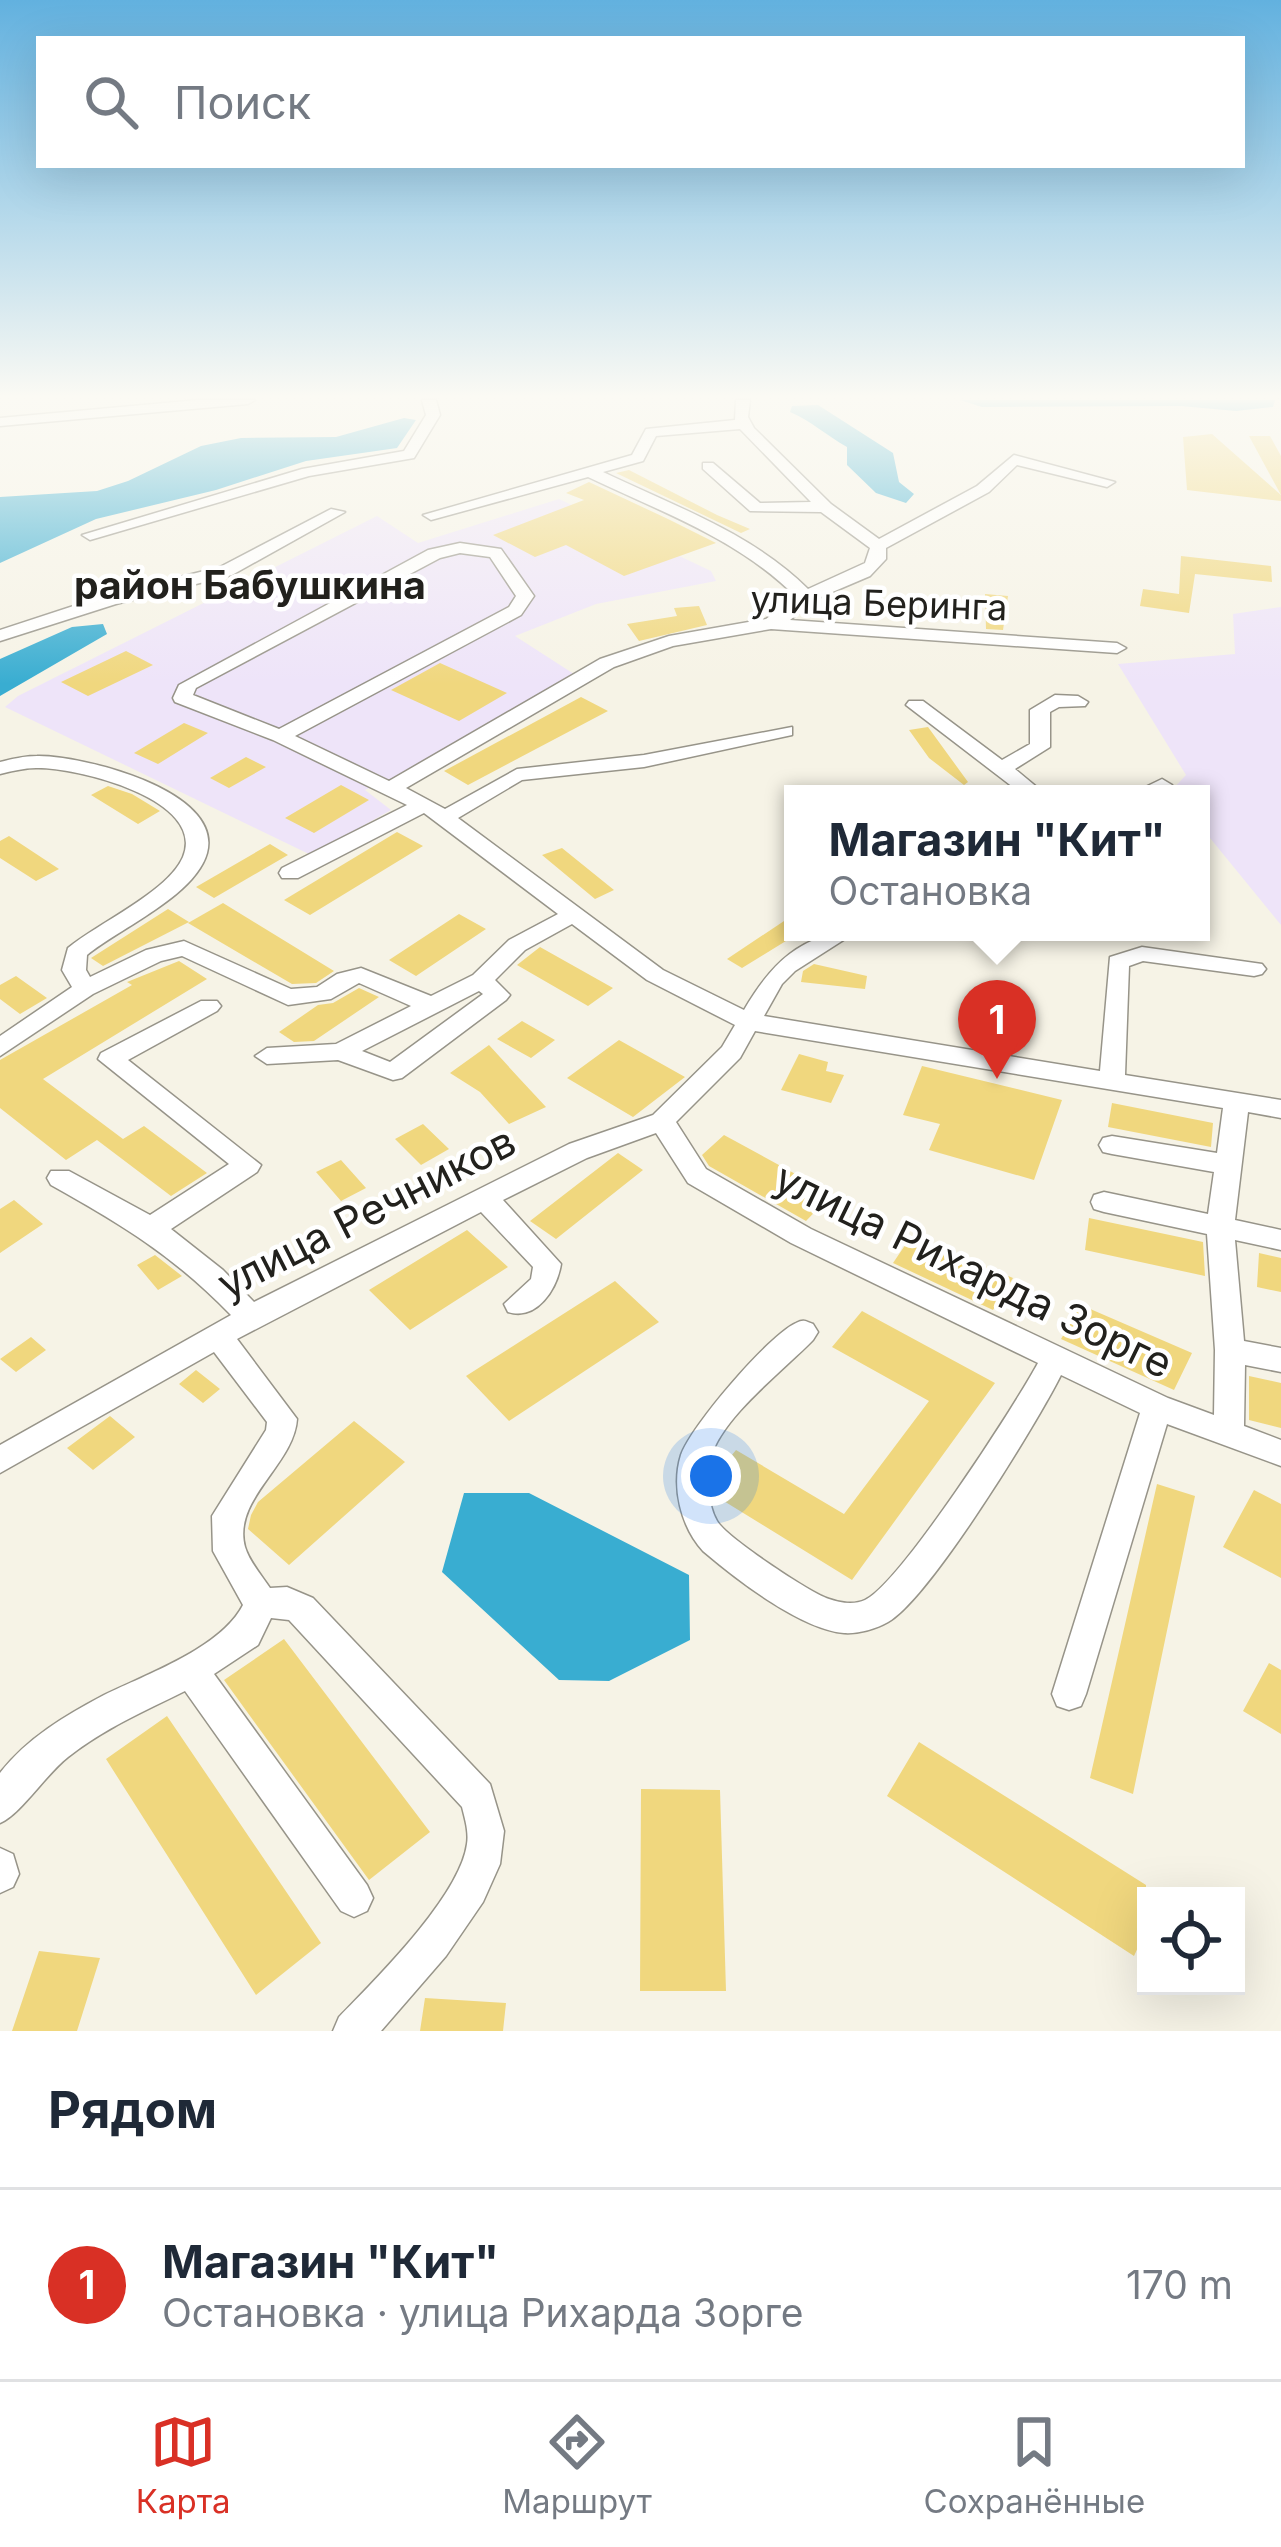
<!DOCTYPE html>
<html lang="ru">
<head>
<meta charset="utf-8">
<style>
  :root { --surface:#fff; --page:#f6f6f7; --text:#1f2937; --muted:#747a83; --line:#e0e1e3; --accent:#d93025 }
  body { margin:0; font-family:Inter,sans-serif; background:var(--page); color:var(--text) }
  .controls { position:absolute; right:36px; bottom:36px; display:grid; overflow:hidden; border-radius:0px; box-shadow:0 12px 48px #0002 }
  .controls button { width:108px; height:108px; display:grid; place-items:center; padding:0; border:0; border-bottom:3px solid var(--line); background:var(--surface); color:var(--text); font:60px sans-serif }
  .you { position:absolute; left:711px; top:1476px; width:42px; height:42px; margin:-30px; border:9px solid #fff; border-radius:50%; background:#1a73e8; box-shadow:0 0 0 18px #1a73e833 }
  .badge { display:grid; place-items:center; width:78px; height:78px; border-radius:50%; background:var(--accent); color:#fff; font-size:39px; font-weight:700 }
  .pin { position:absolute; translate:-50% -99px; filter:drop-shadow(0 3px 6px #0008) }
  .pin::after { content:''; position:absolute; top:63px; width:42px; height:36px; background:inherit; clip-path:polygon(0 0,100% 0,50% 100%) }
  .popup { position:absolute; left:784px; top:785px; width:426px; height:156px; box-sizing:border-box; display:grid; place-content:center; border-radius:0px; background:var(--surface); filter:drop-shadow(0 3px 9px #0005); font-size:39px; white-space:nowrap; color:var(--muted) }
  .popup b { font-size:45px; color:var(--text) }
  .popup::after { content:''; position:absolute; left:50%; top:100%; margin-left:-24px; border:24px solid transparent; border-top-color:var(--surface) }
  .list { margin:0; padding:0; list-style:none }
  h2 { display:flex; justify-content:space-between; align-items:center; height:156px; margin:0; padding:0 48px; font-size:51px }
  h2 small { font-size:39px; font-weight:400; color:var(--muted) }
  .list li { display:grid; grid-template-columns:78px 1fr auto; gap:36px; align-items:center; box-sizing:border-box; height:192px; padding:0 48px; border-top:3px solid var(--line) }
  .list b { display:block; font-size:45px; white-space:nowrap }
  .list p { margin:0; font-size:39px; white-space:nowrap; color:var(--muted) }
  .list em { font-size:39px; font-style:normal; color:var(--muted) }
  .icon { flex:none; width:66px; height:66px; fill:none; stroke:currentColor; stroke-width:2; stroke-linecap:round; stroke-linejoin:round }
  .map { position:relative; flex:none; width:1281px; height:2031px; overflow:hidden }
  .search { position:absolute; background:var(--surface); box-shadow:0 12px 48px #0002; left:36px; right:36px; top:36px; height:132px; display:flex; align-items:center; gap:30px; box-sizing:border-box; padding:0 42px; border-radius:0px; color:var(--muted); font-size:45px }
  .sheet { height:348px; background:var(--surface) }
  nav { display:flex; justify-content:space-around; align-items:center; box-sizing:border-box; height:168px; border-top:3px solid var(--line); background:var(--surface); font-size:33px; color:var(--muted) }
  nav a { display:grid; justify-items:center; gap:6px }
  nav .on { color:var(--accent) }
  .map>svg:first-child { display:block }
  .industrial { fill:#eee4f9 }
  .water { fill:#39add1 }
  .building { fill:#f0d77e }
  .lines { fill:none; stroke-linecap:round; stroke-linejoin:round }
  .minor-casing { stroke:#979489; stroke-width:3 }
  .minor { fill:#fff; fill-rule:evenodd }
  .labels { text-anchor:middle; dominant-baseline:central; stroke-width:9; stroke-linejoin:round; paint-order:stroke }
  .far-street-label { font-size:36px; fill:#22211d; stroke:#fff }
  .far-quarter-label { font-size:39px; font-weight:bold; fill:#22211d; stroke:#fff }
  .street-label { font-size:42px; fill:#22211d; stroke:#fff }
</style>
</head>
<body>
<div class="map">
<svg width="1281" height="2031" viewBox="0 0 1281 2031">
  <rect width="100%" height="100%" fill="#f6f3e6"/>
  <path class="industrial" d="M559,499L711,571L716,581L596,604L515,636L574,674L395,782L389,779L365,790L391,810L311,855L5,707L18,696L377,516L418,543Z
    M1281,607V925L1201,827V794H1175L1172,790L1186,775L1118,664L1235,654L1233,614Z"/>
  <path class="water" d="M960,400H1275L1273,407L1236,411L1181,406L982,407Z
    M818,405L893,453L899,482L914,494L906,503L876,493L847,465V447C826,435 811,421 790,412L792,406Z
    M404,418L416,420L397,448L306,461L216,490L96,519L0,563V497L97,491L128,481L201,446L241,438L336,437Z
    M103,624L107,634L0,696V659L72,627Z
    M464,1493H529L689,1575L690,1640L609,1681L559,1680L442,1572Z"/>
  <path class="building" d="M1212,434L1281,495L1249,436H1270L1281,456V501L1187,490L1183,437Z
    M629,470L717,515L750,529L741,533L616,473Z
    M589,482L668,519L716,543L624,576L566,545L535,557L493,535L584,500L566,493Z
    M1181,556L1271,566L1272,582L1195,574L1189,613L1140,606L1143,589L1179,594Z
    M985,594L1008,596L1003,630L986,629Z
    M699,606L707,625L639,641L627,624L677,616L674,608Z
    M126,651L153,665L88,696L61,682Z
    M440,663L507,693L459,721L391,690Z
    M581,697L608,711L468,785L444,771Z
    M184,723L208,733L158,764L134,753Z
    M928,727L968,782L964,785L929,758L909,730Z
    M246,757L266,767L229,788L210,778Z
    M341,785L369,800L314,833L285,818Z
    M108,786L132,794L160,811L138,824L91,795Z
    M397,832L423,846L310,915L284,900Z
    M9,836L59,869L36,881L0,858V841Z
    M270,844L288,855L214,898L196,887Z
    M562,848L614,890L595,899L542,855Z
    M223,903L334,971L316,983L292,984L188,923Z
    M168,909L189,922L103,966L91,958Z
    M459,914L486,929L416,976L389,960Z
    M793,915L794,936L742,968L727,959Z
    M540,947L613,988L588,1006L517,965Z
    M179,961L207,979L43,1079L123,1139L144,1126L207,1173L171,1196L97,1140L66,1160L0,1108V1060L132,985L127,982Z
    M814,964L867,976L865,989L801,982L803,971Z
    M16,976L47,998L20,1014L0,999V985Z
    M359,988L379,997L314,1041L294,1042L279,1032L318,1005L333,1003Z
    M522,1021L555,1040L531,1058L497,1039Z
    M619,1040L685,1077L633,1117L567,1078Z
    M489,1045L519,1078L546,1107L509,1124L480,1092L450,1073Z
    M799,1054L828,1062L826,1071L844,1075L831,1103L781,1090Z
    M922,1066L1062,1100L1034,1180L929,1150L940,1124L903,1115Z
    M1112,1103L1213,1123L1211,1147L1108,1127Z
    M423,1124L449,1149L421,1165L395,1139Z
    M724,1135L832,1194L806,1221L709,1166L702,1155Z
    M618,1153L643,1170L556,1239L530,1221Z
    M341,1160L366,1188L341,1201L316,1172Z
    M14,1200L43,1224L0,1253V1209Z
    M1089,1218L1203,1242L1205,1276L1085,1250Z
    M467,1230L508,1267L410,1330L369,1290Z
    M912,1235L1013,1278L993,1310L893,1263Z
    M1259,1253L1281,1258V1292L1257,1287Z
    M155,1255L182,1276L158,1290L137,1265Z
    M615,1281L659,1322L509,1421L466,1376Z
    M1081,1305L1192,1353L1174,1390L1061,1339Z
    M862,1311L995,1383L852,1580L714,1495L713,1478L736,1450L844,1514L929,1401L832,1347Z
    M31,1337L46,1350L16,1372L0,1359Z
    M196,1370L220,1389L203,1403L179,1384Z
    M1249,1376L1281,1383V1428L1249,1420Z
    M110,1416L135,1437L93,1470L67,1448Z
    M354,1421L405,1462L289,1565L248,1529L251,1515L258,1502Z
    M1157,1484L1195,1496L1133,1794L1090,1778Z
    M1254,1490L1281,1504V1578L1223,1547Z
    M284,1639L430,1832L369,1880L224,1680Z
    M1269,1663L1281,1670V1734L1243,1711Z
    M167,1716L321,1943L256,1995L106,1759Z
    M919,1742L1146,1885V1930L1134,1956L887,1796Z
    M641,1789L720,1790L726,1991H640Z
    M39,1951L100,1958L77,2031H12Z
    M425,1998L506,2003L503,2031H420Z"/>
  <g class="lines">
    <defs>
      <path id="minor" d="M198,400H255L248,404L0,426V418Z
        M422,400H436L440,415L414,458L309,476L90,540L82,535L302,469L404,451L426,415Z
        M736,400H750L748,417L754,428L831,504L879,539L977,486L1014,455L1115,482L1107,487L1017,465L989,492L886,548V559L870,576L816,599L790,620L1117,643L1126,648L1117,653L771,629L673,646L614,667L406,788L445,809L517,769L644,755L792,727V735L644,767L522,780L458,818L663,970L744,1010C770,965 802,932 856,932L795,971L782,984L764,1016L1100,1071L1110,957L1142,947L1262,964L1266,969L1262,974L1254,976L1143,961L1129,966L1125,1075L1281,1100V1118L1248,1112L1235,1220L1281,1230V1250L1235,1240L1244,1341L1281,1348V1372L1245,1365L1244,1426L1281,1440V1466L1167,1424L1086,1694L1081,1706L1069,1710L1057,1706L1052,1694L1140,1413L1061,1375C1037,1423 930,1598 888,1622C876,1629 858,1634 844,1633C800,1629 736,1579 703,1551C681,1527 671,1487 681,1455C691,1426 769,1335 796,1323C804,1319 805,1321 813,1324L818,1332L813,1340C784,1370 722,1417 711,1457C707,1475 707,1504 717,1521C726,1537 810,1593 829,1599C839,1603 855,1605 865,1600C900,1584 1016,1404 1038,1363L791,1243L688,1183L656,1133L587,1158L503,1200L561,1264C557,1289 537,1321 508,1312L504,1304L531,1279L533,1267L481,1212L237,1339L297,1419C294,1465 232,1499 245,1547C249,1561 262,1576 270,1588L287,1587L313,1598L490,1784L504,1831L500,1864L483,1902L446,1956L381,2031H333L339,2017C376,1979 460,1896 467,1844C469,1832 465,1819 462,1807L289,1620L271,1618L258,1645L214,1674L367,1885L373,1898L367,1911L354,1917L341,1911L185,1691C145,1711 103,1729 68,1757C46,1774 20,1815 0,1823V1773C27,1738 66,1715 104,1695C147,1674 221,1648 243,1605L213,1551L212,1516L266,1430L267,1422L214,1352L0,1473V1445L231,1315C174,1256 121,1224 51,1185L47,1178L51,1171H69L150,1215L229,1164L98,1059L101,1053L201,1001H217L221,1006L217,1011L128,1060L261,1165L257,1172L171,1229L223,1270L254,1302L569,1144L653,1115L722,1047L735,1025L647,980L572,924L525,950L495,980L510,995L506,1000L402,1078L393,1080L338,1060L267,1064L255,1056L267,1048L336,1044L411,1006L359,983L331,999L288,1005L182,956L161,961L93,994L0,1056V1036L72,987L62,970L68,948C98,923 168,892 183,857C207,799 76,767 36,768C24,768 12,771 0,774V762C12,759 24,756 37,756C80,755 224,790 207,853C195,896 120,928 87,955L86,970L90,977L146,950L184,941L291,989L317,987L337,974L361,968L431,996L473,975L509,940L558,914L424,813L298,878H282L279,873L282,868L407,805L273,740L175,702L173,698L179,685L428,550L460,543L501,549L534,596L521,615L295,736L389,781L600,659L669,636L766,619L796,597C739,539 659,511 588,477L431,520L423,515L632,455L646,429L735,420ZM740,429L811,502L760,503L713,463H703V469L750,511L821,512L870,548L865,563L808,589C752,533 674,506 603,472L643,461L656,436ZM460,553L490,557L516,596L509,607L279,729L193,695L196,688L440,558ZM479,991L483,994L390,1062L362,1051ZM755,1031L1223,1108L1217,1153L1112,1136L1103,1138L1099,1145L1103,1152L1112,1154L1214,1172L1208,1214L1104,1192L1094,1195L1091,1202L1094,1209L1104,1212L1207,1234L1215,1350L1214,1415L1168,1398L811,1229L706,1169L676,1122L740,1058Z
        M331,509L345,512L232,575L116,604L0,641V630L104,596L220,567Z
        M1055,695L1078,696L1088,702L1085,706L1059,707L1050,712V747L1015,769L1045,794H1022L906,705L909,701H923L1002,760L1030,744V710Z
        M1162,779L1172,785C1162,797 1145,794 1131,794Z
        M0,1848L13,1854L19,1874L13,1887L0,1893Z"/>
    </defs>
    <use href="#minor" class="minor-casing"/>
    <use href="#minor" class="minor"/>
  </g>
  <linearGradient id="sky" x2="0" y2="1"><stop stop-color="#62b1df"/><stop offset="0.58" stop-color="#fbfaf4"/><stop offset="1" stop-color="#fbfaf4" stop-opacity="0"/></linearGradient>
  <rect width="1281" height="684" fill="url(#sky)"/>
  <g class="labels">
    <g class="far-street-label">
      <text transform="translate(879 603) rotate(2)">улица Беринга</text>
    </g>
    <g class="far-quarter-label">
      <text x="250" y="584">район Бабушкина</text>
    </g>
    <g class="street-label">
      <text transform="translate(366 1212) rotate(-27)">улица Речников</text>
      <text transform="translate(974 1270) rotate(26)">улица Рихарда Зорге</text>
    </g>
  </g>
</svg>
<div class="controls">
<button><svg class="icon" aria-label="locate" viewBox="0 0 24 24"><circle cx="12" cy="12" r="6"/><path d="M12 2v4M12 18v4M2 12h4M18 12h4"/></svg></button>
</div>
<div class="you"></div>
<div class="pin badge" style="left:997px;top:1079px">1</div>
<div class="popup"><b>Магазин &quot;Кит&quot;</b>Остановка</div>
<div class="search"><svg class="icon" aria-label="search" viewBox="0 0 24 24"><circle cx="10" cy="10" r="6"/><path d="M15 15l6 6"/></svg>Поиск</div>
</div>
<section class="sheet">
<h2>Рядом<small></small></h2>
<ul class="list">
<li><span class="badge">1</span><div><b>Магазин &quot;Кит&quot;</b><p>Остановка · улица Рихарда Зорге</p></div><em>170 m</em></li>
</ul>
</section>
<nav>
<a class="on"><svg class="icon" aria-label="map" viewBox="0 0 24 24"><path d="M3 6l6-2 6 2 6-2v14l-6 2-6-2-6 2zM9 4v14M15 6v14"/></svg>Карта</a>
<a><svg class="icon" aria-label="directions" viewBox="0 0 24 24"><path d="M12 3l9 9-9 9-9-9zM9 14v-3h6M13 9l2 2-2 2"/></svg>Маршрут</a>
<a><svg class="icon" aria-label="saved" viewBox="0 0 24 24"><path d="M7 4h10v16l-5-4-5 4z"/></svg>Сохранённые</a>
</nav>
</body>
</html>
